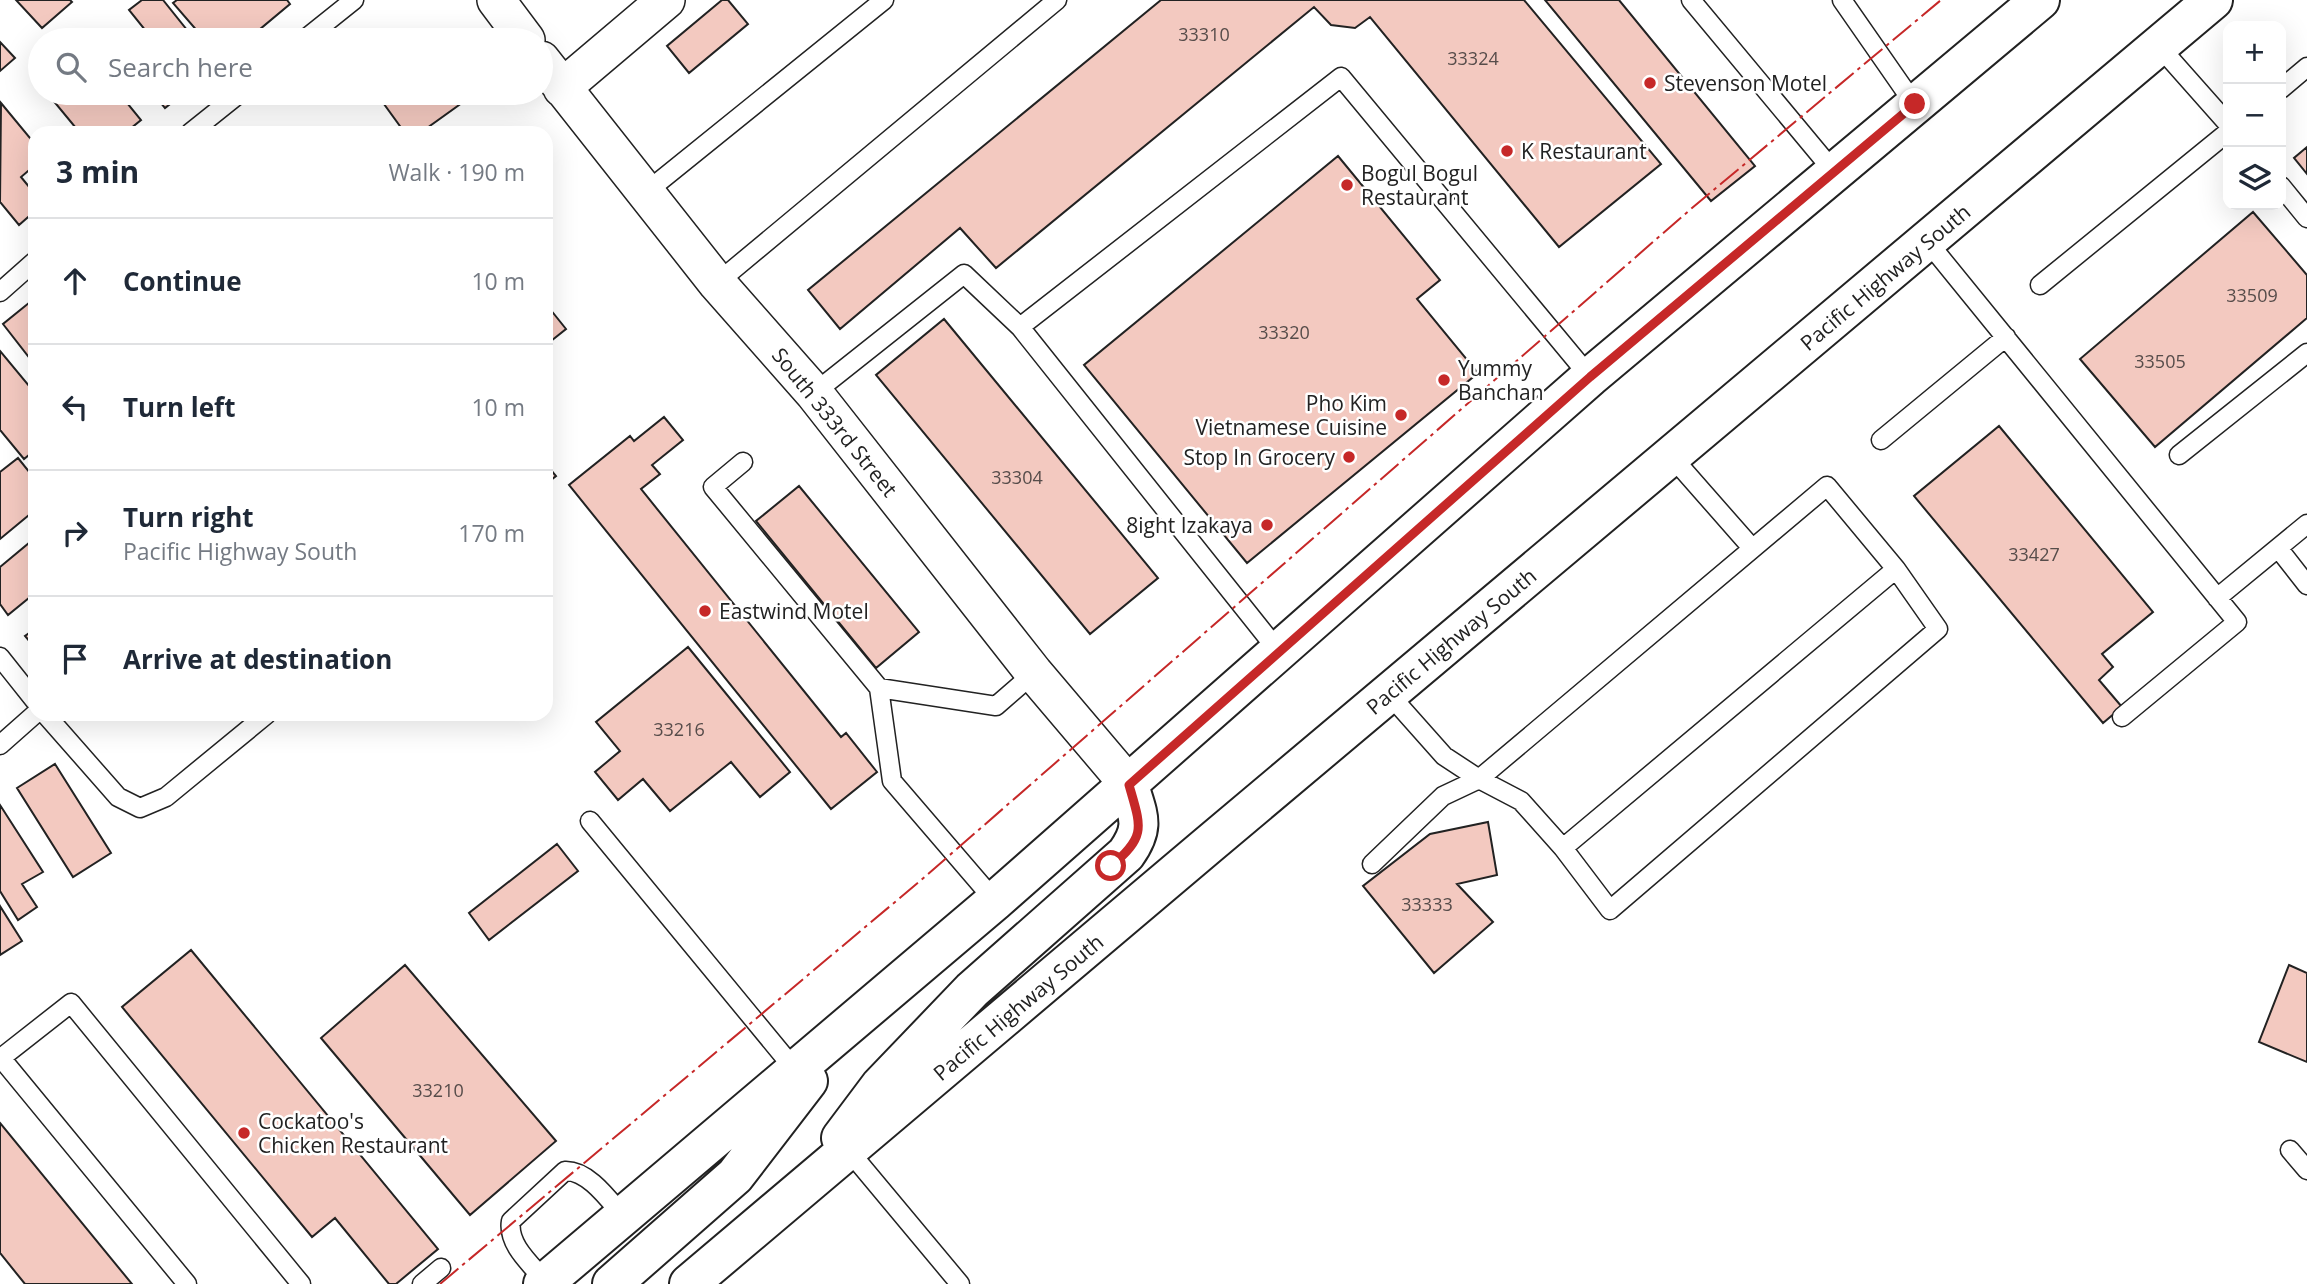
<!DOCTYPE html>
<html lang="en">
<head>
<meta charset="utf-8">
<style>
  :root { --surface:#fff; --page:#f6f6f7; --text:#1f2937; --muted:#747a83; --line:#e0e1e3 }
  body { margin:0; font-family:"Open Sans",sans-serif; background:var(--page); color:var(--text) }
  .controls { position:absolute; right:21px; top:21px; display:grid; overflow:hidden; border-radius:14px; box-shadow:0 7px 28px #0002 }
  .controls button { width:63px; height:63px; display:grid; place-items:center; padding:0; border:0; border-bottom:2px solid var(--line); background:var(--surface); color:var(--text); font:35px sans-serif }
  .stop { position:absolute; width:21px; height:21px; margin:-16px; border:5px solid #c62828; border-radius:50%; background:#fff }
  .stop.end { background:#c62828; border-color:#fff; box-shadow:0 2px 7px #0008 }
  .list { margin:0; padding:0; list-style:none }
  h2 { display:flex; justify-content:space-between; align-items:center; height:91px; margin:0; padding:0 28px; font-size:30px }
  h2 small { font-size:23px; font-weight:400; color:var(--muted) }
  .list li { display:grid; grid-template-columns:46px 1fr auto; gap:21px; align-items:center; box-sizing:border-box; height:126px; padding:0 28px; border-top:2px solid var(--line) }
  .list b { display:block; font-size:26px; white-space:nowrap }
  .list p { margin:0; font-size:23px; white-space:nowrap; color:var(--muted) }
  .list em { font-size:23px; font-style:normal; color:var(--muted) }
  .icon { flex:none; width:38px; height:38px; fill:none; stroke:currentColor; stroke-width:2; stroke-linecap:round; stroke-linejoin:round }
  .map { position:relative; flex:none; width:2307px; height:1284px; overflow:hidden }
  .search { position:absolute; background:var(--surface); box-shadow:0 7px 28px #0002; left:28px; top:28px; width:525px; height:77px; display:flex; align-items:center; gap:18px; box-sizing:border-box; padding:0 24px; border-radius:38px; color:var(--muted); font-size:26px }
  .panel { position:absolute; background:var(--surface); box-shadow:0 7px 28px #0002; left:28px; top:126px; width:525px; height:595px; border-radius:21px }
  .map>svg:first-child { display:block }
  .building { fill:#f3c9c0; stroke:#222; stroke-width:2 }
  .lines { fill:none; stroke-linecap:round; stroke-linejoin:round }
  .service-casing { stroke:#222; stroke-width:21 }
  .minor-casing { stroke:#222; stroke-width:40 }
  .primary-casing { stroke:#222; stroke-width:42 }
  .service { stroke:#fff; stroke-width:18 }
  .minor { stroke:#fff; stroke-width:37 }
  .primary { stroke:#fff; stroke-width:38 }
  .power { stroke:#c62828; stroke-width:2; stroke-dasharray:24 5 3.5 5; stroke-linecap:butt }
  .route { stroke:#c62828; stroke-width:9 }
  .poi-dot { fill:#c62828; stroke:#fff; stroke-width:2.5 }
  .labels { text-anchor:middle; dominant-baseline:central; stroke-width:5; stroke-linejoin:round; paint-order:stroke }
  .number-label { font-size:18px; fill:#564c4a }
  .poi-label { font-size:21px; fill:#222; stroke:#fff; text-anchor:start }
  .street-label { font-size:21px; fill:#222; stroke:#fff }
</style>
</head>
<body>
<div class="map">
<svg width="2307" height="1284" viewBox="0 0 2307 1284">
  <rect width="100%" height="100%" fill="#fff"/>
  <path class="building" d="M16,0H70L72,2L42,28Z
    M142,0H163L195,40H144L150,36L129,10Z
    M177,0H287L290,4L247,40H205L173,3Z
    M722,0H728L748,24L689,73L667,46Z
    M1161,0H1524L1661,164L1559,247L1370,17L1355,28L1331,25L1314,7L996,268L960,228L840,329L808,290Z
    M1545,0H1619L1755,166L1711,201Z
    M0,42L15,58L0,71Z
    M47,93H119L141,120L125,133H80Z
    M153,93H184L165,108Z
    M376,93H461L466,100L420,133H405Z
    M1,103L35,144V165L21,177L35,194V211L19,225L0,202Z
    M2307,147V174L2294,158Z
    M1338,156L1440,280L1417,299L1478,373L1247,563L1084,365Z
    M2253,212L2307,275V318L2155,447L2080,359Z
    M35,298V365L3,324Z
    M546,304L566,329L546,345Z
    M944,319L1158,578L1090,634L876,375Z
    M0,351L35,393V450L24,459L0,430Z
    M664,417L683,440L652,465L660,474L641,489L841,737L846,733L877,772L831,809L569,485L630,436L634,441Z
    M1999,426L2153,612L2102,654L2113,667L2099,680L2122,707L2103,723L1914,496Z
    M18,458L35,479V510L0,539V472Z
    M546,464L556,476L546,484Z
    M799,486L919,632L876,668L756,521Z
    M35,538V593L8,615L0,604V567Z
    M35,629V648L25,636Z
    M688,647L790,772L760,797L731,762L670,811L643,779L618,800L595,772L620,751L596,722Z
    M55,764L111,853L73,877L17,788Z
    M0,805L43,872L22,884L37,907L18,920L0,891Z
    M1488,822L1497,875L1457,884L1493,922L1434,973L1363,886L1430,834Z
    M557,844L578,871L489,940L469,913Z
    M0,906L22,941L0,955Z
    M191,950L438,1249L396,1284H389L335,1218L312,1237L122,1007Z
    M405,965L556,1141L470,1215L321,1038Z
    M2289,965L2307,973V1062L2259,1042Z
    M0,1123L132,1284H25L0,1253Z"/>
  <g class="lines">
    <defs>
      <path id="service" d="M1691,0L1835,173
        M1842,0L1915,105
        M304,40L354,0
        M2158,45L2228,124
        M2281,89L2307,67
        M190,133L240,93
        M2281,186L2307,218
        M645,193L884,0
        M1927,241L2237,622L2122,717
        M717,283L1057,0
        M2040,285L2228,132
        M0,292L35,261
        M1020,327L1341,77L1590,377
        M814,393L964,274L1020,327L1279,652
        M1881,440L2006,337
        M2179,455L2307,353
        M1672,457L1752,548
        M743,462L713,487L879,688L892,781L995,901
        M2278,548L2307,585
        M2217,598L2307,524
        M0,657L35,701
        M879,688L996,706L1034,673
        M45,714L118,797L140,808L166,797L267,714
        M0,745L35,714
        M590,821L796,1071
        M1563,848L1610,910L1938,629L1896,569
        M1372,864L1443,796L1479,779L1827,486L1896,569L1563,848L1521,801L1479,779L1444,756L1388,693
        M2290,1150L2307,1170
        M849,1151L960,1284
        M546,1282C532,1265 507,1245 511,1221L565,1171C588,1170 609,1200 623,1216
        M187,1284L1,1058L71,1003L301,1284
        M422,1284L441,1268"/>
      <path id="minor" d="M496,0L526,40
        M541,60L717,283L814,393L1034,673L1129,785
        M562,88L666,0"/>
      <path id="primary" d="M841,1138L880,1086L972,990L1126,854C1146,826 1138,816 1129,785
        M543,1284L995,901L1590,377L2040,0
        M612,1284L735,1176L808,1081
        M689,1284L1207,846L2213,0"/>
    </defs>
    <use href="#service" class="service-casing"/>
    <use href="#minor" class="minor-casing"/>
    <use href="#primary" class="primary-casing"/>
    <use href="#service" class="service"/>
    <use href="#minor" class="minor"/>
    <use href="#primary" class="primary"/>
    <path class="power" d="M440,1284L920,881L1692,208L1941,0"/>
  </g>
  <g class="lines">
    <path class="route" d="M1111,866C1147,836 1141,827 1129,785L1590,377L1915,104"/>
  </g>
  <g class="poi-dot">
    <circle cx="1650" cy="83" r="7"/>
    <circle cx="1507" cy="151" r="7"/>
    <circle cx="1347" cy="185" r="7"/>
    <circle cx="1444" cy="380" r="7"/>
    <circle cx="1401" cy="415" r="7"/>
    <circle cx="1349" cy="457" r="7"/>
    <circle cx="1267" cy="525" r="7"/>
    <circle cx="705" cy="611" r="7"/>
    <circle cx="244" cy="1133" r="7"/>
  </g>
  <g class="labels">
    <g class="number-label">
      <text x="1204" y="34">33310</text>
      <text x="1473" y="58">33324</text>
      <text x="2252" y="295">33509</text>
      <text x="1284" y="332">33320</text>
      <text x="2160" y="361">33505</text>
      <text x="1017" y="477">33304</text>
      <text x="2034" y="554">33427</text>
      <text x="679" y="729">33216</text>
      <text x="1427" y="904">33333</text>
      <text x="438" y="1090">33210</text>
    </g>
    <g class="poi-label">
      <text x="1664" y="83">Stevenson Motel</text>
      <text x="1521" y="151">K Restaurant</text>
      <text x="1361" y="173">Bogul Bogul<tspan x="1361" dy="24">Restaurant</tspan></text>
      <text x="1458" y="368">Yummy<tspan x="1458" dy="24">Banchan</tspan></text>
      <text x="1387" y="403" text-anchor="end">Pho Kim<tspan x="1387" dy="24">Vietnamese Cuisine</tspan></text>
      <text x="1335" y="457" text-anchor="end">Stop In Grocery</text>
      <text x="1253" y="525" text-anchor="end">8ight Izakaya</text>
      <text x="719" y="611">Eastwind Motel</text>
      <text x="258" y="1121">Cockatoo's<tspan x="258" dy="24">Chicken Restaurant</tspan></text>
    </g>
    <g class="street-label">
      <text transform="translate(1885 277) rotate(-40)">Pacific Highway South</text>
      <text transform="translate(835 422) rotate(51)">South 333rd Street</text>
      <text transform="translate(1451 641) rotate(-40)">Pacific Highway South</text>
      <text transform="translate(1018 1007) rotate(-40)">Pacific Highway South</text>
    </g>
  </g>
</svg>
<div class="controls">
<button>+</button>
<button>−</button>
<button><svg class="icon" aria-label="layers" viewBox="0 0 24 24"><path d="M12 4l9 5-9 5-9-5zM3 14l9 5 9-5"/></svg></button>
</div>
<div class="stop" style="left:1111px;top:866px"></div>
<div class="stop end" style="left:1915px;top:104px"></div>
<div class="search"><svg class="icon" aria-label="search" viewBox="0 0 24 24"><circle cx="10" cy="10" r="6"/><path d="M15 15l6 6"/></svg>Search here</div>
<section class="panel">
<h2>3 min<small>Walk · 190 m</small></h2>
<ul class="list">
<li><svg class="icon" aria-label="ahead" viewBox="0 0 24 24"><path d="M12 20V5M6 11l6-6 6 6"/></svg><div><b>Continue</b></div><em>10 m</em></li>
<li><svg class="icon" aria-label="left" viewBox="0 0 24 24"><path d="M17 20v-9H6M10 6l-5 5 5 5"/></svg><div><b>Turn left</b></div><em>10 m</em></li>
<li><svg class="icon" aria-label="right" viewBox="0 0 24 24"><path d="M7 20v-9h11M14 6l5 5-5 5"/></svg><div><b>Turn right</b><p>Pacific Highway South</p></div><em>170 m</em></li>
<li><svg class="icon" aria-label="arrive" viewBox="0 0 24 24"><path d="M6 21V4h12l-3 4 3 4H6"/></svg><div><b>Arrive at destination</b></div></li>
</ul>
</section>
</div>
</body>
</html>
